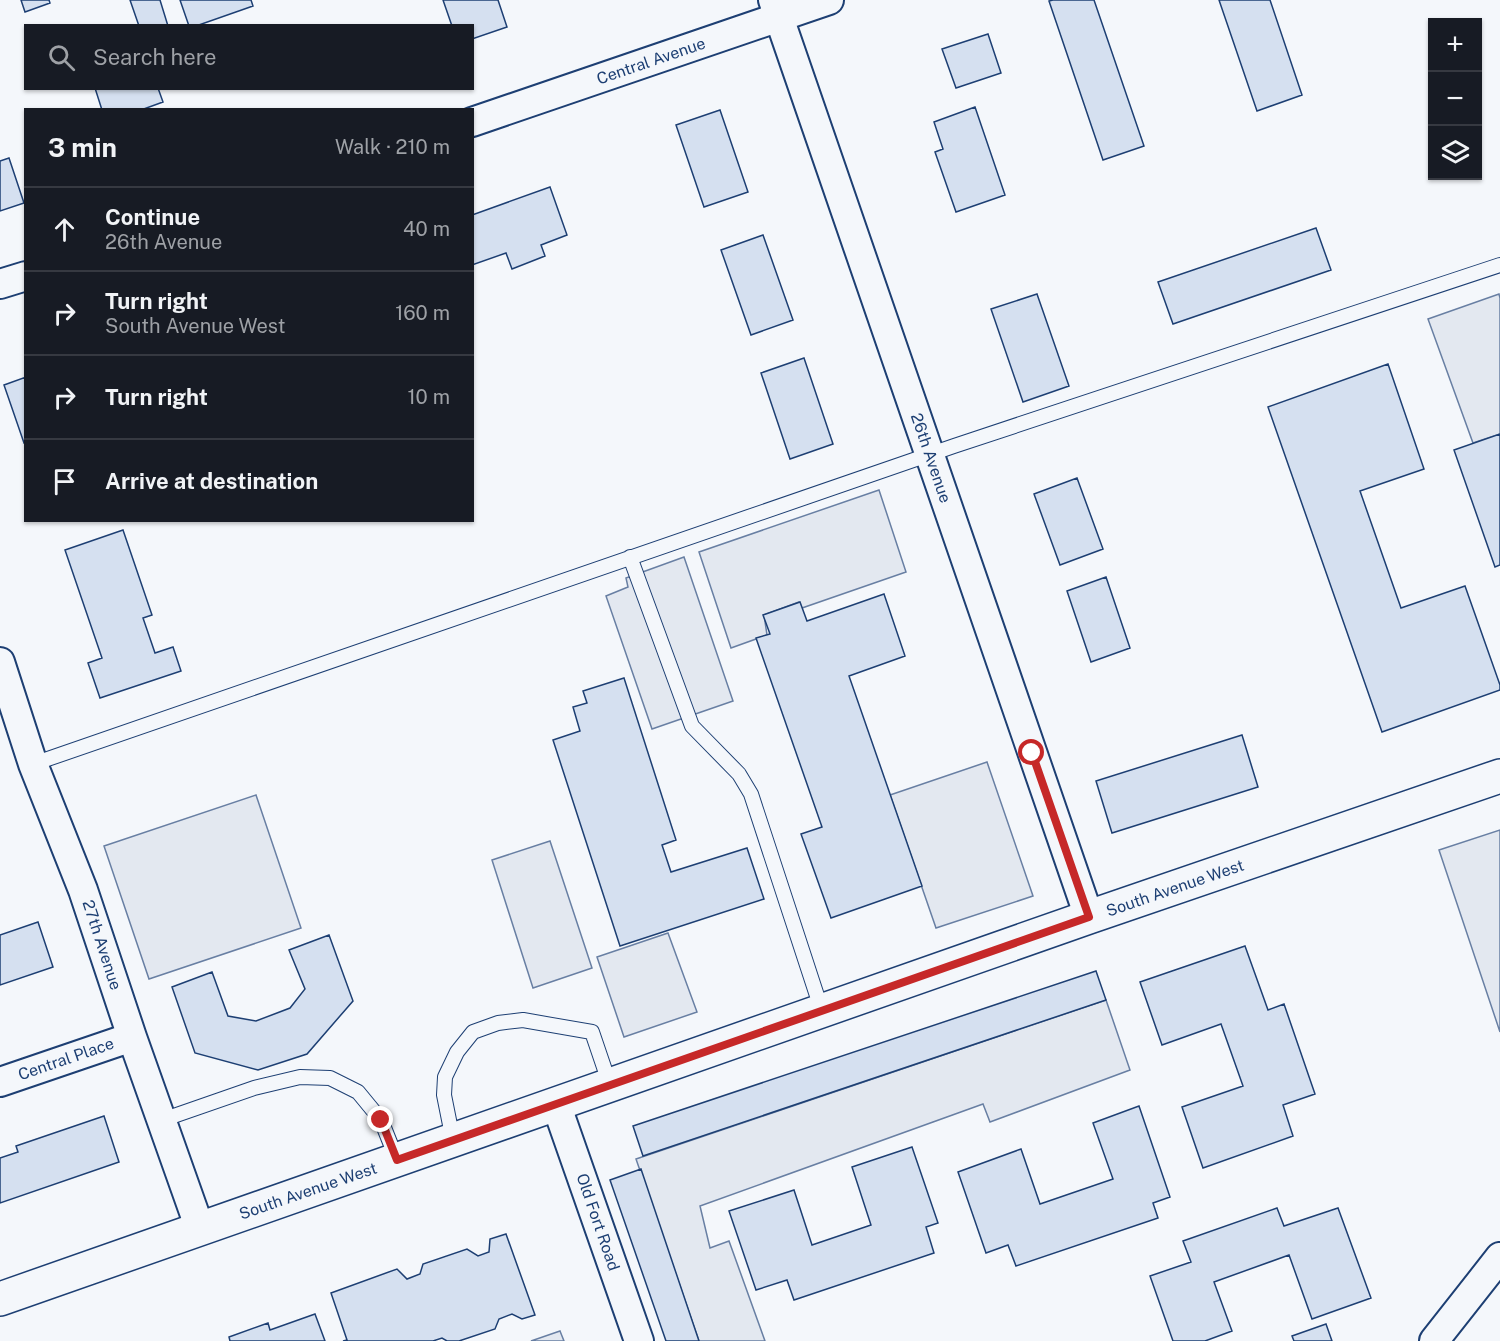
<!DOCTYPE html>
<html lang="en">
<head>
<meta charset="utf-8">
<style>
  :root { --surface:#171b24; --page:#20242c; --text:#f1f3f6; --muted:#9ea1a6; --line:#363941 }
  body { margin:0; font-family:"Public Sans",sans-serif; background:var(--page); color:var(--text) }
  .controls { position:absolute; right:18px; top:18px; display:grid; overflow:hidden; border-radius:0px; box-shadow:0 2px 4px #0004 }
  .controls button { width:54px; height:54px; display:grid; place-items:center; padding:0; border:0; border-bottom:2px solid var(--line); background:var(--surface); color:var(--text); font:30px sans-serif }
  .stop { position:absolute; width:18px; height:18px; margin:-14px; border:4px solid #c62828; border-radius:50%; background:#fff }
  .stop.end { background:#c62828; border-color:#fff; box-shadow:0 2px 6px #0008 }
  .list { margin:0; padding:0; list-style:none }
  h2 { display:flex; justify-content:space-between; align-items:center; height:78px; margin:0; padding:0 24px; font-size:26px }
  h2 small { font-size:20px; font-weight:400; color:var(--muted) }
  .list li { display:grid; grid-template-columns:39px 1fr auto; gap:18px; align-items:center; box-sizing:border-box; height:84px; padding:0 24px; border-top:2px solid var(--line) }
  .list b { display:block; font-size:22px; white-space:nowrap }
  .list p { margin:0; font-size:20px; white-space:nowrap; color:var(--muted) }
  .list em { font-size:20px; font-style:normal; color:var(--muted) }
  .icon { flex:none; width:33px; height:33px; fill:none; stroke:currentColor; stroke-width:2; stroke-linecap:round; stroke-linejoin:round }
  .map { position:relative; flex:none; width:1500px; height:1341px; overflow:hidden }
  .search { position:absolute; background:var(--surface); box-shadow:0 2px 4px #0004; left:24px; top:24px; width:450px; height:66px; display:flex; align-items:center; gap:15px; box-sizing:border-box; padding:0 21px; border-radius:0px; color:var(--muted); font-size:22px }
  .panel { position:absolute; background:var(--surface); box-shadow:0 2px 4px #0004; left:24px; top:108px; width:450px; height:414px; border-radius:0px }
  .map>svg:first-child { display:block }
  .parking { fill:#e3e8f0; stroke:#687fa3; stroke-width:1.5 }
  .building { fill:#d5e0f0; stroke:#1d3f73; stroke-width:1.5 }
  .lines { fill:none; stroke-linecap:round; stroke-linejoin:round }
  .service-casing { stroke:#1d3f73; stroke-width:16 }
  .minor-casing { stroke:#1d3f73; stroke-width:32 }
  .tertiary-casing { stroke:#1d3f73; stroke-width:36 }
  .service { stroke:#f4f7fb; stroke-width:14 }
  .minor { stroke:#f4f7fb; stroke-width:28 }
  .tertiary { stroke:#f4f7fb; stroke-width:33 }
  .route { stroke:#c62828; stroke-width:8 }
  .labels { text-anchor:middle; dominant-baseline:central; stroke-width:4.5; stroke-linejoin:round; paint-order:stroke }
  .street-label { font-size:16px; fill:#1d3f73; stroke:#f4f7fb }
</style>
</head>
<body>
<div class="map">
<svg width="1500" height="1341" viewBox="0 0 1500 1341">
  <rect width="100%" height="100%" fill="#f4f7fb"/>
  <path class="parking" d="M1499,294L1500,298V434L1473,443L1428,319Z
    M879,490L906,572L802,608L799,602L764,615L767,635L731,648L699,552Z
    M684,557L733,701L652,729L606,596L628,587L626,578Z
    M987,762L1033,896L936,928L890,795Z
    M256,795L301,928L149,979L104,846Z
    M1500,830V1032L1439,850Z
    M550,841L592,968L533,988L492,860Z
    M668,933L697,1012L624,1037L597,957Z
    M1106,1000L1130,1070L990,1122L983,1104L700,1206L710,1248L729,1241L765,1341H699L636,1159Z
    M560,1331L564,1341H531Z"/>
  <path class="building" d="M21,0H49L50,3L25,12Z
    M130,0H160L168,26H139Z
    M180,0H251L253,6L196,26H189Z
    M443,0H498L507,27L472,39V26H452Z
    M1053,0H1094L1144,146L1103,160L1049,1Z
    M1219,0H1270L1302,95L1257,111Z
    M988,34L1001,73L956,88L942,49Z
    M95,88H158L163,102L141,110H102Z
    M975,107L1005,195L956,212L935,152L943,149L934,122Z
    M720,110L748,192L704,207L676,125Z
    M9,158L24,203L0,211V161Z
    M550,187L567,235L541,245L545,256L512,269L506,253L472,265V215Z
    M1316,228L1331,270L1173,324L1158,282Z
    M763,235L793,320L751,335L721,250Z
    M1037,294L1069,386L1023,402L991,309Z
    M804,358L833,444L790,459L761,373Z
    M1388,364L1424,469L1360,491L1401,608L1465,586L1500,685V690L1382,732L1268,407Z
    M26,377V442L24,443L4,385Z
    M1500,434V565L1495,567L1454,450Z
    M1077,478L1103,549L1060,565L1034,494Z
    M123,530L152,615L143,618L155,653L173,647L181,671L100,698L88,663L102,658L65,550Z
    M1106,577L1130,648L1091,662L1067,591Z
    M884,594L905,656L849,676L922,886L831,918L801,834L822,827L756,638L770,634L763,615L800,602L807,621Z
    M624,678L676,840L662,845L671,872L747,848L764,899L620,946L553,740L580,731L573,707L587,703L583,691Z
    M1242,735L1258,787L1112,833L1096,781Z
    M38,922L53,967L0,985V935Z
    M329,935L353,1001L307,1054L258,1070L195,1053L172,987L212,972L228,1016L256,1021L290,1008L305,989L289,950Z
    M1245,946L1268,1010L1284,1004L1315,1094L1283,1105L1293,1136L1203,1168L1182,1107L1243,1086L1221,1024L1162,1045L1140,982Z
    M1096,971L1106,1000L643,1156L633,1126Z
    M1139,1106L1170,1197L1153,1203L1158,1218L1016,1266L1008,1245L986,1253L958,1172L1021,1149L1040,1204L1113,1179L1093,1123Z
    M104,1116L119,1162L0,1203V1158L18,1152L16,1146Z
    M912,1147L938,1223L926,1227L934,1253L794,1300L787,1280L756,1290L729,1211L794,1190L812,1245L871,1225L852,1167Z
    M641,1169L699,1341H666L610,1180Z
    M1277,1208L1284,1226L1338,1208L1371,1298L1312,1319L1289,1255L1214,1282L1232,1331L1205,1341H1173L1150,1276L1191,1262L1183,1241Z
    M506,1234L535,1315L522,1319L512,1314L499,1319L495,1329L459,1341H447L442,1338L433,1341H343L347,1340L331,1293L397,1269L407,1279L420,1274L423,1264L467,1249L478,1256L489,1252L490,1239Z
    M315,1314L325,1341H230L229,1337L268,1323L270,1330Z
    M1326,1324L1332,1341H1294L1292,1336Z"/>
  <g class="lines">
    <defs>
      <path id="service" d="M630,557L692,726L739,774L751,794L822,1011
        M33,764L954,446L1500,265
        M162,1120L254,1088L300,1077L330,1078L358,1092L381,1120L397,1160
        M453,1140L444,1095L445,1077L457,1052L473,1032L498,1023L523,1020L592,1032L610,1085"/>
      <path id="minor" d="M773,0L1089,917
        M472,122L829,0
        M0,284L26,276
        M0,662L33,764L83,890L132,1037L200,1229
        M0,1082L132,1037
        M556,1104L639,1341
        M1434,1341L1500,1257"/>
      <path id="tertiary" d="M0,1299L1089,917L1500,776"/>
    </defs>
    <use href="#service" class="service-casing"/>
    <use href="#minor" class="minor-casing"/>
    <use href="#tertiary" class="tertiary-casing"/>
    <use href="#service" class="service"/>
    <use href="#minor" class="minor"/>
    <use href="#tertiary" class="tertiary"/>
  </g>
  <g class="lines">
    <path class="route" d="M381,1120L397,1160L1089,917L1032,753"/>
  </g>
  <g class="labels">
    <g class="street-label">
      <text transform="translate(651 61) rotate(-19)">Central Avenue</text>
      <text transform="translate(931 458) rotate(71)">26th Avenue</text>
      <text transform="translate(1175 888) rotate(-19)">South Avenue West</text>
      <text transform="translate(102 945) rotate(72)">27th Avenue</text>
      <text transform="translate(66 1059) rotate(-19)">Central Place</text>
      <text transform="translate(308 1191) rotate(-19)">South Avenue West</text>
      <text transform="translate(598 1222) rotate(71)">Old Fort Road</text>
    </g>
  </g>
</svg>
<div class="controls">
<button>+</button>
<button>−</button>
<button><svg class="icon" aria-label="layers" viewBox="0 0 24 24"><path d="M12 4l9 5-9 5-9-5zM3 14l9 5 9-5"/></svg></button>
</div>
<div class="stop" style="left:1032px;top:753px"></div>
<div class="stop end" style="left:381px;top:1120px"></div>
<div class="search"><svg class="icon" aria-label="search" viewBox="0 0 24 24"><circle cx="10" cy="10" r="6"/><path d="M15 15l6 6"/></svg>Search here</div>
<section class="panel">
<h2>3 min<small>Walk · 210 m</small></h2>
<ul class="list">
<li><svg class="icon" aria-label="ahead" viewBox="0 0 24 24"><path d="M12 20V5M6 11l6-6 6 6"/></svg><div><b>Continue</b><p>26th Avenue</p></div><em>40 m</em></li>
<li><svg class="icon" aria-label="right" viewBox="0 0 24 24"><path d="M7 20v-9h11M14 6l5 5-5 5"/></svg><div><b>Turn right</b><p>South Avenue West</p></div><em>160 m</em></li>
<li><svg class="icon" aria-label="right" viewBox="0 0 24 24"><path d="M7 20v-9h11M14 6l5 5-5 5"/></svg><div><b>Turn right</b></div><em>10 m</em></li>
<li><svg class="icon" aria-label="arrive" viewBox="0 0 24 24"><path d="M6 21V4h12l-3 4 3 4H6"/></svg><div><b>Arrive at destination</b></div></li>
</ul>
</section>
</div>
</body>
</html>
